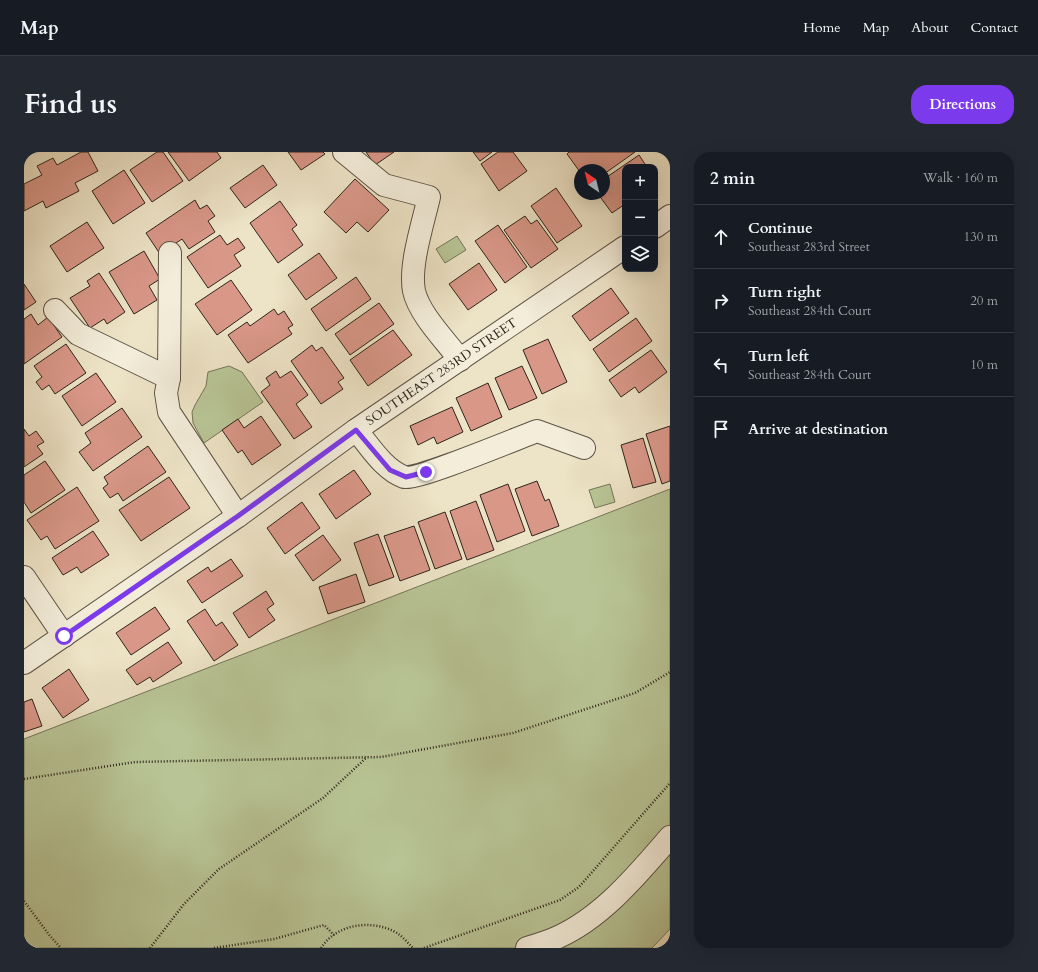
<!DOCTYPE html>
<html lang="en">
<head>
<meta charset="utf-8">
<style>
  :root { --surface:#171b24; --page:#242831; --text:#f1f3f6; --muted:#9ea1a6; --line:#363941; --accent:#7c3aed }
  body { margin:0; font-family:Cardo,serif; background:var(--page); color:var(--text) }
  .controls { position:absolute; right:12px; top:12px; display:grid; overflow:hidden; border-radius:8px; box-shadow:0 4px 16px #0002 }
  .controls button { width:36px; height:36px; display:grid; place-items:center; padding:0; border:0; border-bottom:1px solid var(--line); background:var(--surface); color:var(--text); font:20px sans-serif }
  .compass { position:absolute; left:550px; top:12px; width:36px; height:36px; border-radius:50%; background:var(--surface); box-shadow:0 4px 16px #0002; rotate:325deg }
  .stop { position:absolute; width:12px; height:12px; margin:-9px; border:3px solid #7c3aed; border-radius:50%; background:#fff }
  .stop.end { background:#7c3aed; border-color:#fff; box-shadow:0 1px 4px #0008 }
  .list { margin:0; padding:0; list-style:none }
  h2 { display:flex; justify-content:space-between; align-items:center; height:52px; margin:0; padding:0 16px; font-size:17px }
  h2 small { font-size:13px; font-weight:400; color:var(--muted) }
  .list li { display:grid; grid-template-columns:26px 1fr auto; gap:12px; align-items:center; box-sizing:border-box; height:64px; padding:0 16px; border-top:1px solid var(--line) }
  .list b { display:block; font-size:15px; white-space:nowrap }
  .list p { margin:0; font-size:13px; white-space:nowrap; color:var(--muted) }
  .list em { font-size:13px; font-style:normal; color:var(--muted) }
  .icon { flex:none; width:22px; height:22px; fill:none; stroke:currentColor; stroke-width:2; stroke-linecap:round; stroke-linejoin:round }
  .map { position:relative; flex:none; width:646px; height:796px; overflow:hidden; border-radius:16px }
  header { display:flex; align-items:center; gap:24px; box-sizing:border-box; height:56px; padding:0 20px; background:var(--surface); border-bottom:1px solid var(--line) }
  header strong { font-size:19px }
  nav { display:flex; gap:22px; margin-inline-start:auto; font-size:14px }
  .intro { display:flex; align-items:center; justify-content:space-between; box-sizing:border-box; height:96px; padding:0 24px }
  h1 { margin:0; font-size:28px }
  .button { padding:10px 18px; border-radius:16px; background:var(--accent); color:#fff; font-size:14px; font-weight:700 }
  main { display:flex; gap:24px; padding:0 24px }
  aside { flex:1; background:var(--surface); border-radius:16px; box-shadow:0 4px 16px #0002 }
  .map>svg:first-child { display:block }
  .green { fill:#b8c495; stroke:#737458 }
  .building { fill:#d99788; stroke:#2e251b }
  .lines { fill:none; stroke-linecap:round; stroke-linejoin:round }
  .minor-casing { stroke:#5e5446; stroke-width:24 }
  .path { stroke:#2e251b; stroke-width:2.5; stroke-dasharray:1 2; stroke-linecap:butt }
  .minor { stroke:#f3edda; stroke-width:22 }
  .route { stroke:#7c3aed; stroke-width:5 }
  .labels { text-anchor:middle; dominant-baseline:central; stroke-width:4; stroke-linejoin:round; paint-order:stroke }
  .street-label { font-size:13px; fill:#2e251b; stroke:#f3edda }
</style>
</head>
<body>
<header>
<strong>Map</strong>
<nav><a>Home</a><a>Map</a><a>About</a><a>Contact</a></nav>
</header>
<div class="intro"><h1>Find us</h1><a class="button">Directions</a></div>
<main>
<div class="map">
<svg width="646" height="796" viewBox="0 0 646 796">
  <rect width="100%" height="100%" fill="#ede3c6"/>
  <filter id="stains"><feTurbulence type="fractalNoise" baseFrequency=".005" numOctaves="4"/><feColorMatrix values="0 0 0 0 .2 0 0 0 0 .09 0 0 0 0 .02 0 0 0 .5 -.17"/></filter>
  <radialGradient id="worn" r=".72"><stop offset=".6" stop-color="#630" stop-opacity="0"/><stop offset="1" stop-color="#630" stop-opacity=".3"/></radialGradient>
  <path class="green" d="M433,84L442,98L421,111L412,97Z
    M205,214L218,220L239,250L180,291L169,271L168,260L171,253L182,234L184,220Z
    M586,332L591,350L571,356L565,338Z
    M646,337V777L628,796H0V587Z"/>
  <path class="building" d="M57,0H64L74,19L51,31L55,39L22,56L19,49L0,59V32L18,23L13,14L29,6L33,13Z
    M133,0H139L159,29L128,50L106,18Z
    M144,0H193L197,6L165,29Z
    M264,0H299L301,2L277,18Z
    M342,0H370L351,13Z
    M449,0H468L456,9Z
    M474,0H489L503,19L475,39L457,12Z
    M545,0H611L580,22V18H556V20L543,2Z
    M615,3L623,15H601V52L588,61L574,42H580V27Z
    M239,13L253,33L221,56L206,36Z
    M100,18L121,51L89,72L68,39Z
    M331,27L365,58L344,80L333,70L322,81L300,60Z
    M532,36L558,74L533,91L507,54Z
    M171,48L176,57L183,53L191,64L184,69L191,80L165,97L158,87L136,102L122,81Z
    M256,49L273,73L268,77L279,93L254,111L226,71Z
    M501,64L507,72L513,68L534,97L507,116L480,78Z
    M63,70L80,96L43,120L26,94Z
    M474,73L503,115L481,131L451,89Z
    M196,83L203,93L214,86L221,96L210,103L217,114L184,136L163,105Z
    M120,99L136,127L125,134L133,148L110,162L85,120Z
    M295,101L313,126L282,148L264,123Z
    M455,111L473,138L444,158L425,132Z
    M75,121L101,160L83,172L80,167L66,176L46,146L66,134L63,129Z
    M332,125L347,147L302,179L287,157Z
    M207,128L228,158L193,183L171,152Z
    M0,132L12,150L0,158Z
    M587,136L605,161L566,189L548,164Z
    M355,151L370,172L326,203L311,182Z
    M250,157L254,163L260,159L269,173L264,176L268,182L224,211L204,183L223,170L226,174Z
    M7,162L14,173L24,165L38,185L0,212V167Z
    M612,166L628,189L585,220L569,197Z
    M369,178L388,203L344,234L326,208Z
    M524,187L543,230L518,242L499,198Z
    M42,192L62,221L31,242L25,233L18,238L12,230L18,225L10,214Z
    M288,193L292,199L298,195L320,226L314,230L319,237L297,252L267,209Z
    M627,198L643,220L615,241L611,235L597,245L585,228Z
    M498,214L513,246L485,258L471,226Z
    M252,219L256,226L267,219L284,243L272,252L288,275L270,287L237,240L246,233L242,226Z
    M72,221L92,250L58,274L38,244Z
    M464,231L478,265L447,279L432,246Z
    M428,255L439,280L413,292L410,285L394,293L386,274Z
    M98,256L118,285L69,319L55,300L67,291L61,281Z
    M237,264L257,293L228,313L218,298L214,301L198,278L214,267L220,276Z
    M646,274V329L638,332L622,282Z
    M0,277L5,284L12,279L20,290L13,294L19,302L0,315Z
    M619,286L632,330L609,336L597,293Z
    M124,294L142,320L99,349L94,341L86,346L79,336L84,332L80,325Z
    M21,309L41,338L7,361L0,350V323Z
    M330,318L347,342L312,367L295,342Z
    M145,325L166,356L117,389L95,358Z
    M513,329L521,349L525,347L535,374L508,384L491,337Z
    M484,332L501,379L473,390L456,343Z
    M53,335L75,369L31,397L23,384L17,388L3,368Z
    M452,349L470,398L443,408L426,359Z
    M278,350L296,376L261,402L243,376Z
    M421,360L438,407L411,417L394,370Z
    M390,374L406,418L376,429L360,384Z
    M69,379L85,403L57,421L53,415L39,423L28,406Z
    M354,382L370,425L345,434L330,391Z
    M299,383L317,408L289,429L271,403Z
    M207,407L219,424L178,451L163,429L184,415L187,420Z
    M332,422L341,450L304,462L295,435Z
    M242,439L250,452L243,457L251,468L225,486L209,461Z
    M131,455L146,477L107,503L92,481Z
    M181,457L192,474L198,470L214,493L190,509L163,469Z
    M144,490L158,511L129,530L126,525L113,533L102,518Z
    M45,517L65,548L39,566L18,536Z
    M8,547L18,574L0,580V550Z"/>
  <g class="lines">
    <defs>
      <g id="minor">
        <path d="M320,0L360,33L405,45C399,71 385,114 390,139C395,162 422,189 436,208"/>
        <path d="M631,75L646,64"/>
        <path d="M31,158L54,182L145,226L146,101"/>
        <path d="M145,226L142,241L145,260L214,364"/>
        <path d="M332,278C346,294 359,317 380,325C391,329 494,286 513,279L560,296"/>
        <path d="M0,425L40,484"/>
        <path id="s1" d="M0,511L214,364L332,278L601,95"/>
        <path d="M503,796C513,793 523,790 532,786C578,766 614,722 646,685"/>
      </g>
    </defs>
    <use href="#minor" class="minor-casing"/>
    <path class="path" d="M0,627L111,610L357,605L489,581L611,541L646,520
      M0,749L26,784L37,796
      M126,796L160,752L195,717L299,646L343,605
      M190,796L250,787L300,773L310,783
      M297,796C313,771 349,767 373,781C379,785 384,791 389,796
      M400,796L536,748L555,735L646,631"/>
    <use href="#minor" class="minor"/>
  </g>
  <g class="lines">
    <path class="route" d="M40,484L214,364L332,278L366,318L382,325L402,320"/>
  </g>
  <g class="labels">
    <g class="street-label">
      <text stroke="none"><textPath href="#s1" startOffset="509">SOUTHEAST 283RD STREET</textPath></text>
    </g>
  </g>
  <rect width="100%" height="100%" filter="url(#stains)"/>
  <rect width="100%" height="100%" fill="url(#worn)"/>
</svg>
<div class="controls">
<button>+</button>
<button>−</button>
<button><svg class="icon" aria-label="layers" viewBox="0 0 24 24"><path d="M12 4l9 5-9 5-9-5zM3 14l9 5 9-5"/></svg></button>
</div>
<svg class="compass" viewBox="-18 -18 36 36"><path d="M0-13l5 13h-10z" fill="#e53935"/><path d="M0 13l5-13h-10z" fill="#9ea1a6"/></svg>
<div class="stop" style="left:40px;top:484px"></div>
<div class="stop end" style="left:402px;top:320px"></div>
</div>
<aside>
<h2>2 min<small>Walk · 160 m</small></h2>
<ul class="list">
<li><svg class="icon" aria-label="ahead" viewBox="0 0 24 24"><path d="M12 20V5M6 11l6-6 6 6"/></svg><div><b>Continue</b><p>Southeast 283rd Street</p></div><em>130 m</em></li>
<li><svg class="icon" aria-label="right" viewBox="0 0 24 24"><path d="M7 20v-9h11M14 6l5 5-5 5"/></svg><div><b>Turn right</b><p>Southeast 284th Court</p></div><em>20 m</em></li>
<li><svg class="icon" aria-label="left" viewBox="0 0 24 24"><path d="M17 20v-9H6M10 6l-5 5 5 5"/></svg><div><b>Turn left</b><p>Southeast 284th Court</p></div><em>10 m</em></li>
<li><svg class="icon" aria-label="arrive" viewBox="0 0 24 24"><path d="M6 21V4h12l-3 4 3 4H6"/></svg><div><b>Arrive at destination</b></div></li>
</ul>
</aside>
</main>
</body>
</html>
